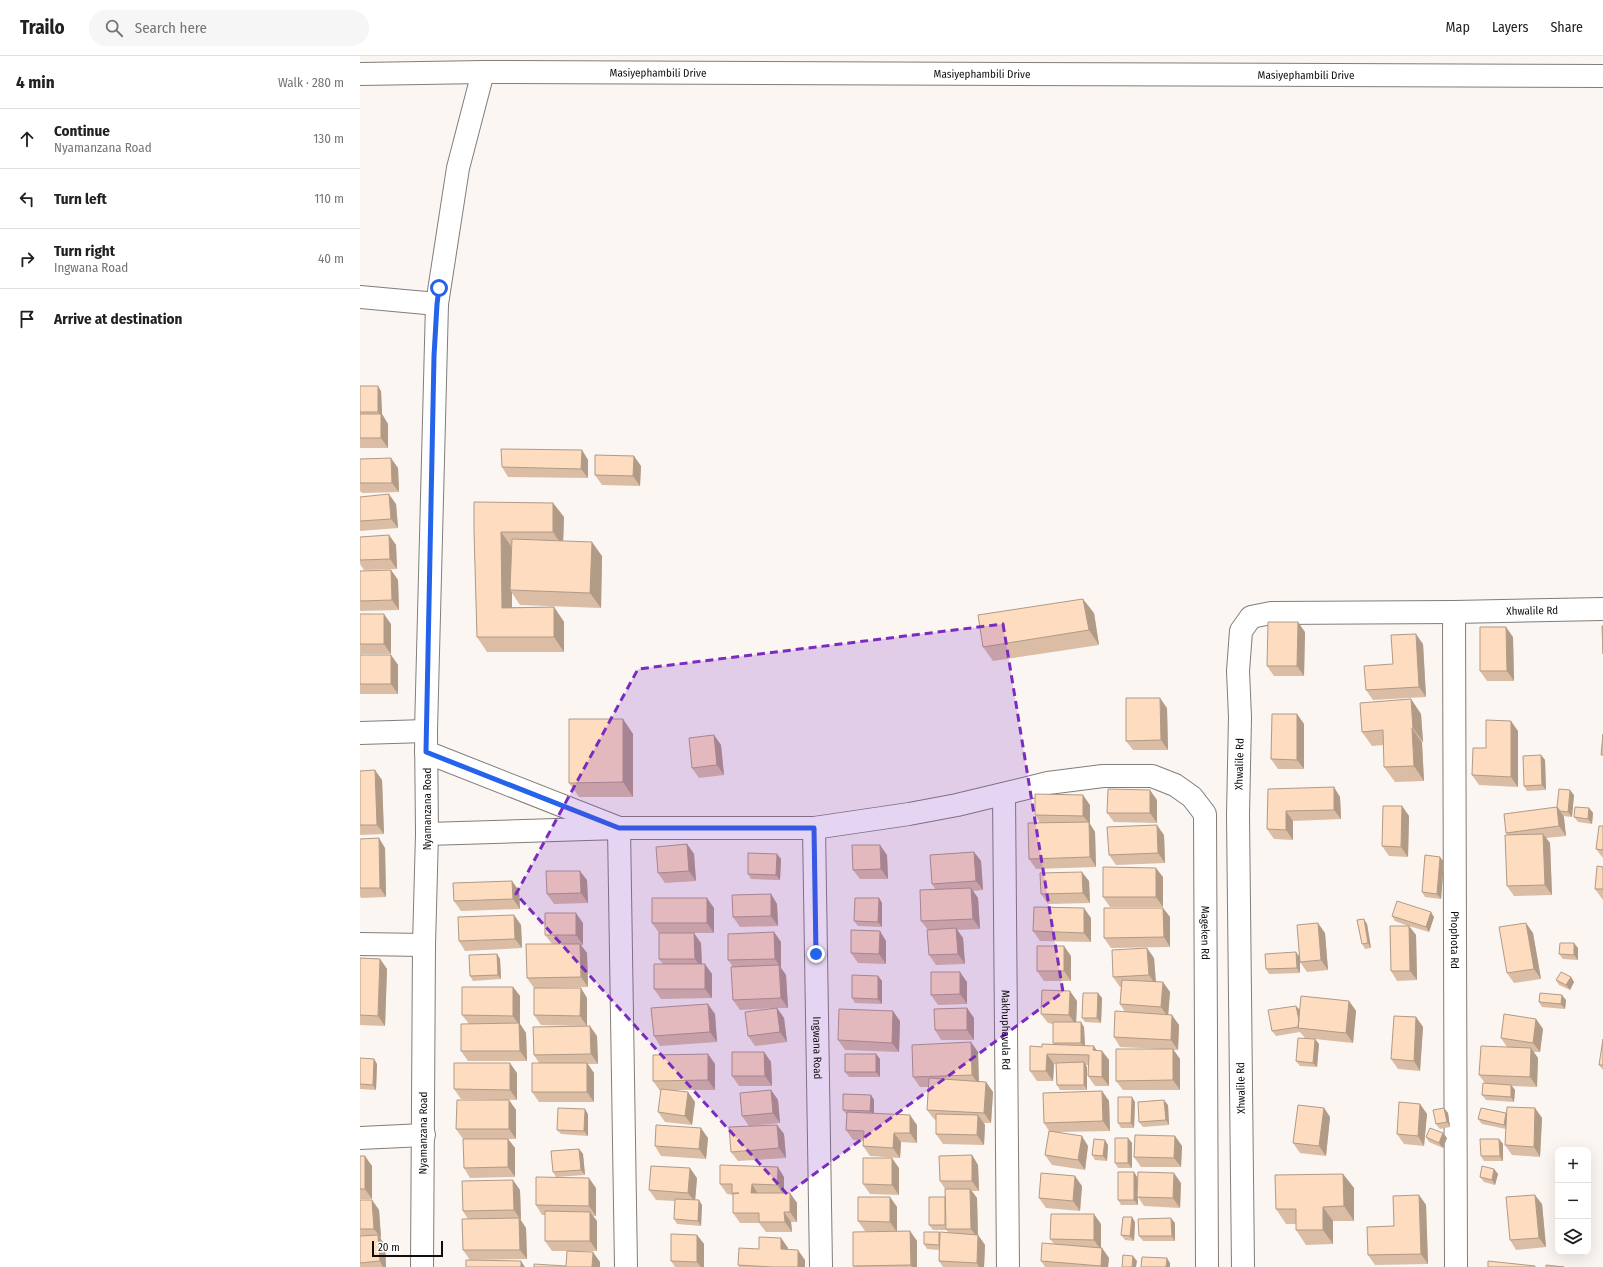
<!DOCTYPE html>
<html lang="en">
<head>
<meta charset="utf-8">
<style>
  :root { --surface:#fff; --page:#f6f6f6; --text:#202124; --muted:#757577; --line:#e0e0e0 }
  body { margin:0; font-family:"Fira Sans Condensed",sans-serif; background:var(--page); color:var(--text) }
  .controls { position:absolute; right:12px; bottom:12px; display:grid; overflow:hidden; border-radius:8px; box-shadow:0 4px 16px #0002 }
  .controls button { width:36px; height:36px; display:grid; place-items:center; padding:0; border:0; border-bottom:1px solid var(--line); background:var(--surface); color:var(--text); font:20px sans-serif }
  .scale { position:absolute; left:12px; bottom:10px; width:71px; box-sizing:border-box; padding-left:4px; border:2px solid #100e0d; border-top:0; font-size:11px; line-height:14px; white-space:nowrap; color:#100e0d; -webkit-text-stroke:3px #fff; paint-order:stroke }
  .stop { position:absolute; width:12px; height:12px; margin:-9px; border:3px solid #2563eb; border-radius:50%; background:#fff }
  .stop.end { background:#2563eb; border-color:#fff; box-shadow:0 1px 4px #0008 }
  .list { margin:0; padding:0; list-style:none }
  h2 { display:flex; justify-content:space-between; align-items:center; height:52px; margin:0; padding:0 16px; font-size:17px }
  h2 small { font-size:13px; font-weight:400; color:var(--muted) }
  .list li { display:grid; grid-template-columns:26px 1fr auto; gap:12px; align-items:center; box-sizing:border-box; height:60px; padding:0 16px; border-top:1px solid var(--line) }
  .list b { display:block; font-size:15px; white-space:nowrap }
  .list p { margin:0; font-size:13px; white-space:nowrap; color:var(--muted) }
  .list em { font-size:13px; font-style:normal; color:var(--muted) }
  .icon { flex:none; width:22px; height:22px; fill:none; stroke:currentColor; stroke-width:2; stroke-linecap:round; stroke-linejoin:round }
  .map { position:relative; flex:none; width:1243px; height:1211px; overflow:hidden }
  header { display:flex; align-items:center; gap:24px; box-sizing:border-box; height:56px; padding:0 20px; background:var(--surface); border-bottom:1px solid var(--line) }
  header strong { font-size:19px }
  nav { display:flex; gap:22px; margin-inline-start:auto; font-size:14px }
  .search { width:280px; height:36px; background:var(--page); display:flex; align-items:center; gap:10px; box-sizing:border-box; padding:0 14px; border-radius:22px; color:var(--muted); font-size:15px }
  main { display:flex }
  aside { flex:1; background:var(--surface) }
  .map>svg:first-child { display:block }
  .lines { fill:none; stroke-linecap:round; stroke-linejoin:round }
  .minor-casing { stroke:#817d7a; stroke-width:24 }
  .major-casing { stroke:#817d7a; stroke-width:24 }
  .minor { stroke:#fff; stroke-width:22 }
  .major { stroke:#fff; stroke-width:22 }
  .wall { fill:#dabda4; fill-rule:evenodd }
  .shaded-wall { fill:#b19a86 }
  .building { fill:#fddcbf; stroke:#b19a86 }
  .route { stroke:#2563eb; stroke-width:5 }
  .marked { fill:#7b2cbf; fill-opacity:0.2; stroke:#7b2cbf; stroke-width:3; stroke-dasharray:8 5; stroke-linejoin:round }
  .labels { text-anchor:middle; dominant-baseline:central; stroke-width:3; stroke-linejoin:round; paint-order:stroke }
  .street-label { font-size:11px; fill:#100e0d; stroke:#fff }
</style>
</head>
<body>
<header>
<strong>Trailo</strong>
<div class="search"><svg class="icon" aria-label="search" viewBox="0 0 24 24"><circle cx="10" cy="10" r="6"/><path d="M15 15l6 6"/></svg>Search here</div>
<nav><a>Map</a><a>Layers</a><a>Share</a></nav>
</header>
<main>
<aside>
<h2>4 min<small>Walk · 280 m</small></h2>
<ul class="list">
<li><svg class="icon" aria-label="ahead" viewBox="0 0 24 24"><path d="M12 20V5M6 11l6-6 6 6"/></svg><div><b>Continue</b><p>Nyamanzana Road</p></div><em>130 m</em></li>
<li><svg class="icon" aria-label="left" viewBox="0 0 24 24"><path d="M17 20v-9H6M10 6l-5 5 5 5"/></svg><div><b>Turn left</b></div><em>110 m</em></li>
<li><svg class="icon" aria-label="right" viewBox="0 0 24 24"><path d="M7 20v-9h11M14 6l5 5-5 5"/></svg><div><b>Turn right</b><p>Ingwana Road</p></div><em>40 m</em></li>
<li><svg class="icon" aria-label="arrive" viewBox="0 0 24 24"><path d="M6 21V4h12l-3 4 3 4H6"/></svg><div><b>Arrive at destination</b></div></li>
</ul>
</aside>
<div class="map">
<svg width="1243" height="1211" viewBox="0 0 1243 1211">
  <rect width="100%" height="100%" fill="#fbf6f2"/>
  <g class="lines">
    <defs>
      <g id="minor">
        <path d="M0,241L77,248"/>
        <path id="s1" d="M1094,556L1096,1211"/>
        <path d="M0,677L66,675"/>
        <path id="s2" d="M66,696L259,772H454L549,758L597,749L688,727L743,720H792L815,729L832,741L845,758L847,1211"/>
        <path id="s3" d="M644,738L648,1211"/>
        <path id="s4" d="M454,772L461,1211"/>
        <path d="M67,778L259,772L266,1211"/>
        <path d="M0,888L64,889"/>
        <path d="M0,1082L64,1079"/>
        <path id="s5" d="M62,1211L64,889L67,778L66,675L77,248L98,112L123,16"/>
        <path id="s6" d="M883,1211L878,759L880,661L878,615L881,575L891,561L911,557L1094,556L1243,553"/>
      </g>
      <g id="major">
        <path id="s7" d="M0,18L123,16L1243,20"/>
      </g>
    </defs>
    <use href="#minor" class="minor-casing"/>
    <use href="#major" class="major-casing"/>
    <use href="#minor" class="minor"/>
    <use href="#major" class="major"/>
  </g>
  <path class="wall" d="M0,330L21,335L22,358L28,368V392H0Z
    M222,394L228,404V422L148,421L142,411Z
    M0,403L38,412L39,436L2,437L0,435Z
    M281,410L280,430L242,429L235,419Z
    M0,441L36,448L38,472L0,475Z
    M193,447L204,461L203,485L242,500L241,552L160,549L152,537V551H194L204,566V596H127L117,581L114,475ZM151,490H152L151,507Z
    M29,479L36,489L37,513L4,514L0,508V481Z
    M31,514L38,524L39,554L0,555V515Z
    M734,557L739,589L633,605L623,591Z
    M0,558L31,568V598H0Z
    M945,576L944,620H914L907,610Z
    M1153,581L1154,625H1127L1120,615Z
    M1063,588L1066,641L1013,644L1006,634L1033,608Z
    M0,599H31L38,609V638H0Z
    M1051,643L1061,658L1063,686L1062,687L1064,725L1035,726L1024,711V689L1012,690L1002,676Z
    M807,652L808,694H773L766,685Z
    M937,658L944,668V713H918L911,703Z
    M263,663L273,678V741H219L209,727Z
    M1158,675V731L1119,729L1112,719L1126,692Z
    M354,679L361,689L364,719L339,722L332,712Z
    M1181,699L1185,704L1186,734L1167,735L1164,730Z
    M0,715L22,724L24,778L0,779Z
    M908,733L980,741L981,763L933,765V784L914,783L907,773Z
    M1214,739L1212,761L1203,760L1206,780L1186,782L1190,787L1192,839L1154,840L1147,830L1148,779L1146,777L1197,751Z
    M797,744V767L754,766L747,757Z
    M730,749V768L735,776L736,811L676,813L669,803L680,767L675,759Z
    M1042,750L1049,760L1048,801L1029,800L1022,790Z
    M1229,752L1233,757L1232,768L1218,766L1214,761Z
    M1243,770V802L1236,793Z
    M804,779L805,807L756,809L749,799Z
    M0,783L25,792L26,841L1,842L0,840Z
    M327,788L334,798L336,825L305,827L298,817Z
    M614,796L621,805L623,834L613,835L618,842L620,873L597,874L603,882L605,908L576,909L569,899L568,874L561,865L576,834L572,828Z
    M417,798L421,803L420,824L391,823L388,818Z
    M527,799L528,823H500L493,814Z
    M1084,806L1081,843L1065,841L1062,836Z
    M1243,811V844L1235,833Z
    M803,821V851H750L743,841Z
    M227,824L228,847L194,848L187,838Z
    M152,825L159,835L160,853L101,855L94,845Z
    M729,825L730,847L688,848L681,838Z
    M411,838L417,848L418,870L380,871L373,861Z
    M519,842L522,847V871L498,870L494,865Z
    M354,852V877H299L292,867Z
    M803,852L810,861V891L751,892L744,882Z
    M154,859L161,869L162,892L105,895L99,885Z
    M1032,860L1074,861L1069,876L1049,870L1056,879L1057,924L1037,925L1031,915L1048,870L1035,865Z
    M731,862V886L680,885L673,875Z
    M223,867V889H221L227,897L228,931L178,932H221L227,942V970L181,969L174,959V932L167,922L192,888L185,879Z
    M1007,868L1011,892L1005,893L1002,888Z
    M414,876L421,886V912L426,919L428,952H417L424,962L427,986L395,990L388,980L415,952L380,954L373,944V911L368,904Z
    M965,877L968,914L947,916L940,906V917L909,918L906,913L939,901Z
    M1173,877L1181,923L1154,927L1147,917Z
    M526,885V908L498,907L491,897Z
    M341,887L342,908L352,918V942L301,943L294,933L303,908L299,903Z
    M1218,892V904L1203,903L1199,898Z
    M137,898L140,903L141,923L113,925L110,920Z
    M711,900V925H684L677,915Z
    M0,902L20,903L27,913L25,970L0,969Z
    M794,902L796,926L810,936L808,959L819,969L818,994H813L820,1003V1034H763L756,1025L802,993L760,991L754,981L765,956L760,948L761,931H760L753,921Z
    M518,920L522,925V948L495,947L492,942Z
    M1211,921L1214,926L1210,934L1199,929L1196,924Z
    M607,926V948L578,949L571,939Z
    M153,931L160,940V968L166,977L167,1005H108L101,995L109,968L102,959Z
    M738,937L742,942L741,967L725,966L722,962Z
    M1206,944L1205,953L1182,951L1179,946Z
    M717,945L716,966L724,971L725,989L737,994L742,995L749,1004V1030H735L728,1020V1009H725L727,1011V1034H700L697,1029L696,1008H694L693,1025H677L670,1015L682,991L694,988L693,987V968L688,967L681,958Z
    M989,945L996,955L993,987L955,983L959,988L957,1011L940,1010L936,1005L945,982L940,976L916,980L912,975L940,954Z
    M607,952L614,962V984H581L575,974Z
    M355,958L357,986L300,990L294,980Z
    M1056,961L1063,971L1060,1015L1038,1013L1031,1003Z
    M1176,963L1183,973L1180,996H1173L1178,1002L1177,1031L1152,1030L1155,1034L1154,1046L1126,1044L1122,1039L1125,1027L1119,1019L1147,991L1141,982Z
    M540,965L539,996L485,994L478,984Z
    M237,980L238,1008H228L234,1017V1046H179L172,1036L179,1007L174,999Z
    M1243,983V1014L1239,1009Z
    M404,996L411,1006L412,1030H379L372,1020Z
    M618,996L619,1026H626L633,1036L631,1067H624L625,1069L624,1089L583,1088L576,1078V1064L574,1063L567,1054L568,1031H560L553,1021Z
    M348,998L355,1008V1034H311L328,1036L335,1046L332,1069L305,1066L298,1056L301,1035H300L293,1025Z
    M516,998L520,1003V1021H489L485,1016Z
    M0,1002L14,1003L17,1008L16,1034L0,1033Z
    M157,1017V1044L101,1043L94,1033Z
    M411,1034L418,1044L420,1067L389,1070L382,1060Z
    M742,1035L749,1045L750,1075L700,1076L728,1090L725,1114L692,1109L685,1099L689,1075L684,1067Z
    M511,1039L514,1044V1057L557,1069V1087L541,1086L540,1102L510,1100L503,1090V1085L493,1084L486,1074L487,1059L483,1054Z
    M149,1044L156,1054V1083H148L155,1092V1121L110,1122L104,1112L134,1083H103L96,1073Z
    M775,1046L774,1072H761L758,1067Z
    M1060,1048L1067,1058L1064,1090L1044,1088L1037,1078Z
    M808,1049L809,1069L783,1071L779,1066Z
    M964,1052L970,1061L966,1100L940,1097L933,1087Z
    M1084,1052L1088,1057L1090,1071L1080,1073L1076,1068Z
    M1175,1052L1182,1062L1180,1101L1152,1099L1145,1089L1146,1073L1122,1068L1118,1063L1146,1057Z
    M228,1058V1080L201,1078L197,1074Z
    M417,1069L424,1078L426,1102L378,1105L371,1096Z
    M1083,1077L1087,1082L1083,1092L1069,1086L1066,1081Z
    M815,1080L822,1090L821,1111H781L774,1101Z
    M348,1082L346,1103L301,1100L295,1090Z
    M768,1082L772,1087V1112H758L755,1107Z
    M1139,1083L1143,1088V1105H1124L1121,1100Z
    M748,1089L747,1105L735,1104L732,1099Z
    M219,1093L223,1098L225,1119L196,1121L193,1116Z
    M612,1099L618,1109L619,1135H612L617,1142L618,1179L625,1189L624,1211H583L579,1205L580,1194L567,1193L564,1188L580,1178L589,1177L586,1174H573L569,1169L585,1141V1133L580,1125Z
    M0,1100L12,1110V1143H0Z
    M539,1112V1139L510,1138L503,1128Z
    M1134,1113L1138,1118L1135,1129L1124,1126L1120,1121Z
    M774,1116L777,1121V1133L821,1127L820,1152L784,1150L778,1141V1149H761L758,1144Z
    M983,1118L994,1132V1165H973V1188L946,1189L936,1174V1168H926L916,1153Z
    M424,1121V1137H430L437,1147V1166H431L432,1176H406L399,1167H380L373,1157V1139L367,1138L360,1128Z
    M337,1122L335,1144L342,1149L341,1170L317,1168L314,1163L315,1145L296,1144L289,1134Z
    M722,1130L720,1155L686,1152L679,1142Z
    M236,1132V1160H233L237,1165V1195H209L240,1206L206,1210L207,1195H192L185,1185V1159H182L176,1149Z
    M160,1134L161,1164L166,1172L167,1203L110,1204L103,1194L108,1163L103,1155Z
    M1059,1139L1066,1149L1068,1208L1015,1209L1008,1199Z
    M530,1141L537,1151V1175H550L557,1185V1211H494L493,1210L533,1175H505L498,1165Z
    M0,1144H12L19,1154L21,1182H20L25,1189L26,1211H0Z
    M1182,1148L1186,1191L1156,1194L1150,1184Z
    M775,1166L774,1185L765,1184L761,1179Z
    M815,1167V1185H783L779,1180Z
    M741,1168V1192H742L749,1202L748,1211H685L681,1205L694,1188L690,1183Z
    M337,1179L344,1188V1211H315L311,1205Z
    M421,1182L428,1192V1194L445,1204V1211H379L378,1209L399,1193Z"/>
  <path class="shaded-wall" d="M18,330L21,335L22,358L28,368V392L21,382V360L18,356Z
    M222,394L228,404V422L221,413Z
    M274,400L281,410L280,430L273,420Z
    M31,402L38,412L39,436L32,427Z
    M29,438L36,448L38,472L31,463Z
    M193,447L204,461L203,491L193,476Z
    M141,476L151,490L152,534H150L152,537V566L142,552Z
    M29,479L36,489L37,513L30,503Z
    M232,486L242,500L241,552L230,537Z
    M31,514L38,524L39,554L32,544Z
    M723,543L734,557L739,589L729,574Z
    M194,551L204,566V596L194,581Z
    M24,558L31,568V598L24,588Z
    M938,566L945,576L944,620L937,610Z
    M1146,571L1153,581L1154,625L1147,615Z
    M1056,578L1063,588L1066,641L1059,631Z
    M31,599L38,609V638L31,628Z
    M800,642L807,652L808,694L801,684Z
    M1051,643L1061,658L1063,686L1053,672Z
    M937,658L944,668V713L937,704Z
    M263,663L273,678V741L263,726Z
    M1151,665L1158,675V731L1151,721Z
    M1052,672L1062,687L1064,725L1054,710Z
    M354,679L361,689L364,719L357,709Z
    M1181,699L1185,704L1186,734L1182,729Z
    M15,714L22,724L24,778L17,769Z
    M974,731L980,741L981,763L974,754Z
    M790,734L797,744V767L790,757Z
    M1210,734L1214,739L1212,761L1208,756Z
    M723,739L730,749V768L735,776L736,811L730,801L729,767L723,760Z
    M1042,750L1049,760L1048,801L1041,791Z
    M1197,751L1204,761L1206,780L1199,770Z
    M1229,752L1233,757L1232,768L1228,763Z
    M926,755L933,765V784L926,774Z
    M797,769L804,779L805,807L798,797Z
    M1183,778L1190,787L1192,839L1185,829Z
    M19,782L25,792L26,841L20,832Z
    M327,788L334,798L336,825L329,815Z
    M520,789L527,799L528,823L521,813Z
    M614,796L621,805L623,834L616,825Z
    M417,798L421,803L420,824L416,819Z
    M1080,801L1084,806L1081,843L1077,838Z
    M796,812L803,821V851L796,841Z
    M220,815L227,824L228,847L221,837Z
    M722,816L729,825L730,847L723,837Z
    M152,825L159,835L160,853L153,843Z
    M611,832L618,842L620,873L613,863Z
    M411,838L417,848L418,870L411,860Z
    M347,842L354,852V877L347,867Z
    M519,842L522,847V871L518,866Z
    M724,852L731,862V886L724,877Z
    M803,852L810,861V891L804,881Z
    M1071,856L1074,861L1069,876L1066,871Z
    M216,857L223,867V889L216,879Z
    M154,859L161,869L162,892L155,883Z
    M1004,863L1007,868L1011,892L1008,887Z
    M958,867L965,877L968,914L961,904Z
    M1166,867L1173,877L1181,923L1174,913Z
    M1049,870L1056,879L1057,924L1050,915Z
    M596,872L603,882L605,908L598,898Z
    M520,875L526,885V908L519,898Z
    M414,876L421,886V912L426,919L428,952L421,942L420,910L415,903Z
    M334,877L341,887L342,913L335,903Z
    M1214,887L1218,892V904L1214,899Z
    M220,888L227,897L228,931L221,921Z
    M704,890L711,900V925L704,915Z
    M787,892L794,902L796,929L789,919Z
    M936,896L940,901V917L937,912Z
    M137,898L140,903L141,923L138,919Z
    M20,903L27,913L25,970L18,960Z
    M345,908L352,918V942L345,933Z
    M600,916L607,926V948L600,938Z
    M518,920L522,925V948L518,943Z
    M1211,921L1214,926L1210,934L1206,929Z
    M803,926L810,936L808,961L801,951Z
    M153,931L160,940V968L166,977L167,1005L160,995L159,969L153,960Z
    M221,932L227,942V970L220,960Z
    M710,935L717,945L716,969L709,959Z
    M738,937L742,942L741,967L737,962Z
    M1202,939L1206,944L1205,953L1201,948Z
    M989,945L996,955L993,987L986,977Z
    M348,948L355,958L357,986L350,976Z
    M936,950L940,954V970Z
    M417,952L424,962L427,986L420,976Z
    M607,952L614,962V984L607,974Z
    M533,955L540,965L539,996L532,987Z
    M812,959L819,969L818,994L811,984Z
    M1056,961L1063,971L1060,1015L1054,1005Z
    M1176,963L1183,973L1180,996L1173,987Z
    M721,966L724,971L725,992L721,987Z
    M230,970L237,980L238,1008L231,998Z
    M955,983L959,988L957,1011L953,1007Z
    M611,986L618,996L619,1029L612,1019Z
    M734,990L740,1000L733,994Z
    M1171,992L1178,1002L1177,1031L1170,1021Z
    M813,993L820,1003V1034L813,1024Z
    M742,995L749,1004V1030L742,1021Z
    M404,996L411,1006L412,1030L405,1020Z
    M348,998L355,1008V1034L348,1024Z
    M516,998L520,1003V1021L516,1016Z
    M687,998L694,1008L693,1025L686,1015Z
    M14,1003L17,1008L16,1034L13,1029Z
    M724,1006L727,1011V1034L724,1029Z
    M150,1007L157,1017V1044L150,1034Z
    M227,1007L234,1017V1046L227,1036Z
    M626,1026L633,1036L631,1067L624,1057Z
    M1151,1029L1155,1034L1154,1046L1151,1041Z
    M411,1034L418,1044L420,1067L413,1057Z
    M742,1035L749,1045L750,1075L743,1065Z
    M328,1036L335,1046L332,1069L325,1060Z
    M511,1039L514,1044V1060L510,1055Z
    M772,1041L775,1046L774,1072L771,1067Z
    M149,1044L156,1054V1083L149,1073Z
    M804,1044L808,1049L809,1069L806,1064Z
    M1060,1048L1067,1058L1064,1090L1058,1080Z
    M964,1052L970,1061L966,1100L959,1090Z
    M1084,1052L1088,1057L1090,1071L1087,1066Z
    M1175,1052L1182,1062L1180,1101L1174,1091Z
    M225,1053L228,1058V1080L224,1075Z
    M1146,1057L1148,1074L1144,1069Z
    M550,1059L557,1069V1087L550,1077Z
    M618,1059L625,1069L624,1089L617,1079Z
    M417,1069L424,1078L426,1102L419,1092Z
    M341,1072L348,1082L346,1103L339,1093Z
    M534,1077L541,1086L540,1102L533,1092Z
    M1083,1077L1087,1082L1083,1092L1079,1087Z
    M722,1080L728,1090L725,1114L718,1104Z
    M815,1080L822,1090L821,1111L814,1102Z
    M768,1082L772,1087V1112L768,1107Z
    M148,1083L155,1092V1121L148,1111Z
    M1139,1083L1143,1088V1105L1140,1100Z
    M745,1084L748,1089L747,1105L743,1100Z
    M219,1093L223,1098L225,1119L221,1114Z
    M612,1099L618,1109L619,1135L612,1125Z
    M5,1100L12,1110V1143L5,1133Z
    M532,1102L539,1112V1139L532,1129Z
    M418,1111L424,1121V1139L417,1129Z
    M330,1112L337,1122L335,1146L328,1137Z
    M1134,1113L1138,1118L1135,1129L1132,1124Z
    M774,1116L777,1121L778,1149L774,1144Z
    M814,1117L821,1127L820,1152L813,1142Z
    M983,1118L994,1132V1165L984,1150Z
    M715,1120L722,1130L720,1155L713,1145Z
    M229,1122L236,1132V1160L229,1150Z
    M153,1124L160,1134L161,1164L154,1154Z
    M392,1128L398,1138L391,1137Z
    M610,1133L617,1142L618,1183L611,1173Z
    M430,1137L437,1147V1166L430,1156Z
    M1059,1139L1066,1149L1068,1208L1061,1198Z
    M1175,1139L1182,1148L1186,1191L1179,1182Z
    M530,1141L537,1151V1176L530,1166Z
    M12,1144L19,1154L21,1182L14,1173Z
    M339,1144L342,1149L341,1170L338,1165Z
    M963,1151L973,1165V1188L963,1174Z
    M230,1156L237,1165V1195L230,1185Z
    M424,1156L431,1166L432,1176L425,1166Z
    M734,1158L741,1168V1194L734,1184Z
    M772,1161L775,1166L774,1185L770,1180Z
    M159,1162L166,1172L167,1203L160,1194Z
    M811,1162L815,1167V1185L812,1180Z
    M550,1175L557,1185V1211H552L551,1209Z
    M579,1176L583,1181L582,1194L579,1189Z
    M18,1179L25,1189L26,1211H23L20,1205Z
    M337,1179L344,1188V1211H341L337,1206Z
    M618,1179L625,1189L624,1211H619L617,1207Z
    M421,1182L428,1192L427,1203L421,1193Z
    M742,1192L749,1202L748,1211H741V1210Z
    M438,1194L445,1204V1211H438Z
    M233,1196L240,1206V1211H232Z
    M773,1200L777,1205L776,1211H772Z
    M807,1202L810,1207V1211H806Z
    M161,1205L165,1211H161Z"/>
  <path class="building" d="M0,330H18V356H0Z
    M0,358H21V382H0Z
    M141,393L222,394L221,413L142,411Z
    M235,399L274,400L273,420L235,419Z
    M31,402L32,427H0V403Z
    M29,438L31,463L0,465V441Z
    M114,446L193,447V476H141L142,552L194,551V581H117L114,475Z
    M29,479L30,503L0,504V481Z
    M152,483L232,486L230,537L150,534Z
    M31,514L32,544L0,545V515Z
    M723,543L729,574L623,591L618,559Z
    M0,558H24V588H0Z
    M908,566H938L937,610H907Z
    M1242,570H1243V598Z
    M1120,571H1146L1147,615H1120Z
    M1056,578L1059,631L1006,634L1004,610L1033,608L1031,579Z
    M0,599H31V628H0Z
    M766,642H800L801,684L766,685Z
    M1051,643L1053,672H1052L1054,710L1024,711L1023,674L1002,676L1000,647Z
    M912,658H937V704L911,703Z
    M209,663H263V726L209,727Z
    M1126,664L1151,665V721L1112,719L1113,692H1126Z
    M1243,678V699H1241Z
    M354,679L357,709L332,712L329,682Z
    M1181,699L1182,729L1164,730L1163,700Z
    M15,714L17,769H0V715Z
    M974,731V754L926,755V774L907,773L908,733Z
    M748,733L790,734V757H747Z
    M1199,733L1210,734L1208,756L1200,755L1197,751Z
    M675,738L723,739V760L675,759Z
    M1023,750H1042L1041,791L1022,790Z
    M1197,751L1199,770L1146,777L1144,758Z
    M1215,751L1229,752L1228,763L1214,761Z
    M729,766L730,801L669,803L668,767Z
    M797,769L798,797L749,799L747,771Z
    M1239,770H1243V794L1236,793Z
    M1183,778L1185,829L1147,830L1145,779Z
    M19,782L20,832H0V783Z
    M327,788L329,815L298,817L296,791Z
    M492,789H520L521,813L493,814Z
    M614,796L616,825L572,828L570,799Z
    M388,797L417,798L416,819L388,818Z
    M1065,799L1080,801L1077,838L1062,836Z
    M1237,810L1243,811V833H1235Z
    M743,811L796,812V841H743Z
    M186,815H220L221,837L187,838Z
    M722,816L723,837L681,838L680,817Z
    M152,825L153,843L94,845L93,827Z
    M611,832L613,863L561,865L560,834Z
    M411,838V860L373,861L372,839Z
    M292,842H347V867H292Z
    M495,842H519L518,866L494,865Z
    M1037,845L1071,856L1066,871L1032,860Z
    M674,851L724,852V877L673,875Z
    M744,852H803L804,881L744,882Z
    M185,857H216V879H185Z
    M154,859L155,883L99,885L98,861Z
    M1004,863L1008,887L1002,888L997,864Z
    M958,867L961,904L940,906L937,869Z
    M1166,867L1174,913L1147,917L1139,871Z
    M1030,870H1049L1050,915H1031Z
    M596,872L598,898L569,899L567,874Z
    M491,874L520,875L519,898L491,897Z
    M414,876L415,903L368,904V878Z
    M299,877H334L335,903H299Z
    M1200,887H1214V899L1199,898Z
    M166,888H220L221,921L167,922Z
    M677,890H704V915H677Z
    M787,892L789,919L753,921L752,894Z
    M936,896L937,912L906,913L905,898Z
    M137,898L138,919L110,920L109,899Z
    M0,902L20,903L18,960L0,959Z
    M294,908H345V933H294Z
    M419,909L421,942L373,944L371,911Z
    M571,916H600V938L571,939Z
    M1201,916L1211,921L1206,929L1196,924Z
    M492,919L518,920V943L492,942Z
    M762,924L803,926L801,951L760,948Z
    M102,931H153V960L102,959Z
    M174,932H221L220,960L174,959Z
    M682,934L710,935L709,959L681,958Z
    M723,937H738L737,962H722Z
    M1180,937L1202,939L1201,948L1179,946Z
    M941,940L989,945L986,977L938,972Z
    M348,948L350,976L294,980L291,952Z
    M936,950L939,964L938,971L912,975L908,954Z
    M417,952L420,976L388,980L385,956Z
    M607,952V974H575L574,953Z
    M479,953L533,955L532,987L478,984Z
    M755,955L812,959L811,984L754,981Z
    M1144,958L1176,963L1173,987L1141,982Z
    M1034,960L1056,961L1054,1005L1031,1003Z
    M693,966H721V987H693Z
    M159,967L160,995H101V968Z
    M230,970L231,998L174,999L173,971Z
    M938,982L955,983L953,1007L936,1005Z
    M1243,983V1009H1239Z
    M611,986L612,1019L553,1021L552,989Z
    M682,988L734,990L733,994L742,995V1021L728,1020L729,999L687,998L686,1015H670V990L682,991Z
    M1121,990L1171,992L1170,1021L1119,1019Z
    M756,993H813V1024L756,1025Z
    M372,996H404L405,1020H372Z
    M348,998V1024L293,1025V999Z
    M485,998H516V1016H485Z
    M0,1002L14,1003L13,1029L0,1028Z
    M724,1006V1029H697L696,1007Z
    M94,1007H150V1034L94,1033Z
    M172,1007H227V1036H172Z
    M569,1022L626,1026L624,1057L567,1054Z
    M1123,1027L1151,1029V1041L1122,1039Z
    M301,1033L328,1036L325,1060L298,1056Z
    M411,1034L413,1057L382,1060L380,1037Z
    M742,1035L743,1065L684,1067L683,1037Z
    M483,1038L511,1039L510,1055L483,1054Z
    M758,1041H772L771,1067H758Z
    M97,1044H149V1073H96Z
    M804,1044L806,1064L779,1066L778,1046Z
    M1039,1046L1060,1048L1058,1080L1037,1078Z
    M938,1049L964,1052L959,1090L933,1087Z
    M1147,1051L1175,1052L1174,1091L1145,1089Z
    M198,1052L225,1053L224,1075L197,1074Z
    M1084,1052L1087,1066L1076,1068L1073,1054Z
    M1121,1052L1146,1057L1144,1069L1118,1063Z
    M487,1056L550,1059V1077H534L533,1092L503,1090L504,1075L486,1074Z
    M576,1058L618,1059L617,1079L576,1078Z
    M296,1069L341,1072L339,1093L295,1090Z
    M417,1069L419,1092L371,1096L369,1071Z
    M1070,1072L1083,1077L1079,1087L1066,1081Z
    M689,1075L722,1080L718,1104L685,1099Z
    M775,1079L815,1080L814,1102L774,1101Z
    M755,1082H768V1107H755Z
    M103,1083H148V1111L104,1112Z
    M734,1083L745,1084L743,1100L732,1099Z
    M1120,1083H1139L1140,1100H1121Z
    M219,1093L221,1114L193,1116L191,1095Z
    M612,1099V1125H580L579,1100Z
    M0,1100H5V1133H0Z
    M503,1102H532V1129L503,1128Z
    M360,1109L418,1111L417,1129L392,1128L391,1137H430V1156H424L425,1166H399V1157H373V1138L379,1137H372V1128H360Z
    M291,1110L330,1112L328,1137L289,1134Z
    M1122,1110L1134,1113L1132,1124L1120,1121Z
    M758,1116H774V1144H758Z
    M778,1116L814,1117L813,1142L777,1141Z
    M681,1117L715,1120L713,1145L679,1142Z
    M983,1118L984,1150L963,1151V1174H936V1153H916L915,1119Z
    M176,1121L229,1122V1150L176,1149Z
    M153,1124L154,1154L103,1155L102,1125Z
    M585,1133H610L611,1173H586Z
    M1059,1139L1061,1198L1008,1199L1007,1171L1034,1170L1033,1140Z
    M1175,1139L1179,1182L1150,1184L1146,1141Z
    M498,1141H530V1166L498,1165Z
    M569,1141H585V1169H569Z
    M315,1143L339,1144L338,1165L314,1163Z
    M0,1144H12L14,1173H0Z
    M185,1155L230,1156V1185H185Z
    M691,1158H734V1184L690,1183Z
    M763,1161H772L770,1180L761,1179Z
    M159,1162L160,1194H103L102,1163Z
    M811,1162L812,1180H779L778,1163Z
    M550,1175L551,1209L493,1210V1176Z
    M564,1176H579V1189L564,1188Z
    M580,1176L618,1179L617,1207L579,1205Z
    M311,1178L337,1179V1206L311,1205Z
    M18,1179L20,1205L0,1207V1180Z
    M399,1181L421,1182V1193L438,1194V1211H412L378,1209L379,1192L399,1193Z
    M682,1187L742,1192L741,1210L681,1205Z
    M207,1195L233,1196L232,1211H174V1208L206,1210Z
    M763,1199L773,1200L772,1211H762Z
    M782,1201L807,1202L806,1211H781Z
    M106,1204L161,1205V1211H106Z
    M1128,1205L1175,1210V1211H1128Z
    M1186,1209L1204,1211H1186Z"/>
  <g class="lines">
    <path class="route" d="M79,232L77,248L74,300L66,696L259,772H454L456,898"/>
  </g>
  <path class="marked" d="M643,568L703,936L427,1138L156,838L278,613Z"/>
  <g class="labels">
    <g class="street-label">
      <text stroke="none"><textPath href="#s7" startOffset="298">Masiyephambili Drive</textPath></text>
      <text stroke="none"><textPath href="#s7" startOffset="622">Masiyephambili Drive</textPath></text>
      <text stroke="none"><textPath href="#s7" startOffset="946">Masiyephambili Drive</textPath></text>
      <text stroke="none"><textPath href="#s6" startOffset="935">Xhwalile Rd</textPath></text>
      <text stroke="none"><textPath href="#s6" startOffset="503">Xhwalile Rd</textPath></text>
      <text transform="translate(67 753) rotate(-90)">Nyamanzana Road</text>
      <text stroke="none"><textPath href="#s2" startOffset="931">Mageken Rd</textPath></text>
      <text stroke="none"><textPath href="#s1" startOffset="328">Phophota Rd</textPath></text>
      <text stroke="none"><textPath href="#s3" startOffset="236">Makhuphavula Rd</textPath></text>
      <text stroke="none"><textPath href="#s4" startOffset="220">Ingwana Road</textPath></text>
      <text transform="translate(881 1032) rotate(-91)">Xhwalile Rd</text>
      <text stroke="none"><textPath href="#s5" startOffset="134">Nyamanzana Road</textPath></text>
    </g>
  </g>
</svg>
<div class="controls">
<button>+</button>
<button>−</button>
<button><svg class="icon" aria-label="layers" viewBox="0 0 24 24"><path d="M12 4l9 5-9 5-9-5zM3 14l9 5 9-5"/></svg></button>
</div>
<div class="scale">20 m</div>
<div class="stop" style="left:79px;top:232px"></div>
<div class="stop end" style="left:456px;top:898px"></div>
</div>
</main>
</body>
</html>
